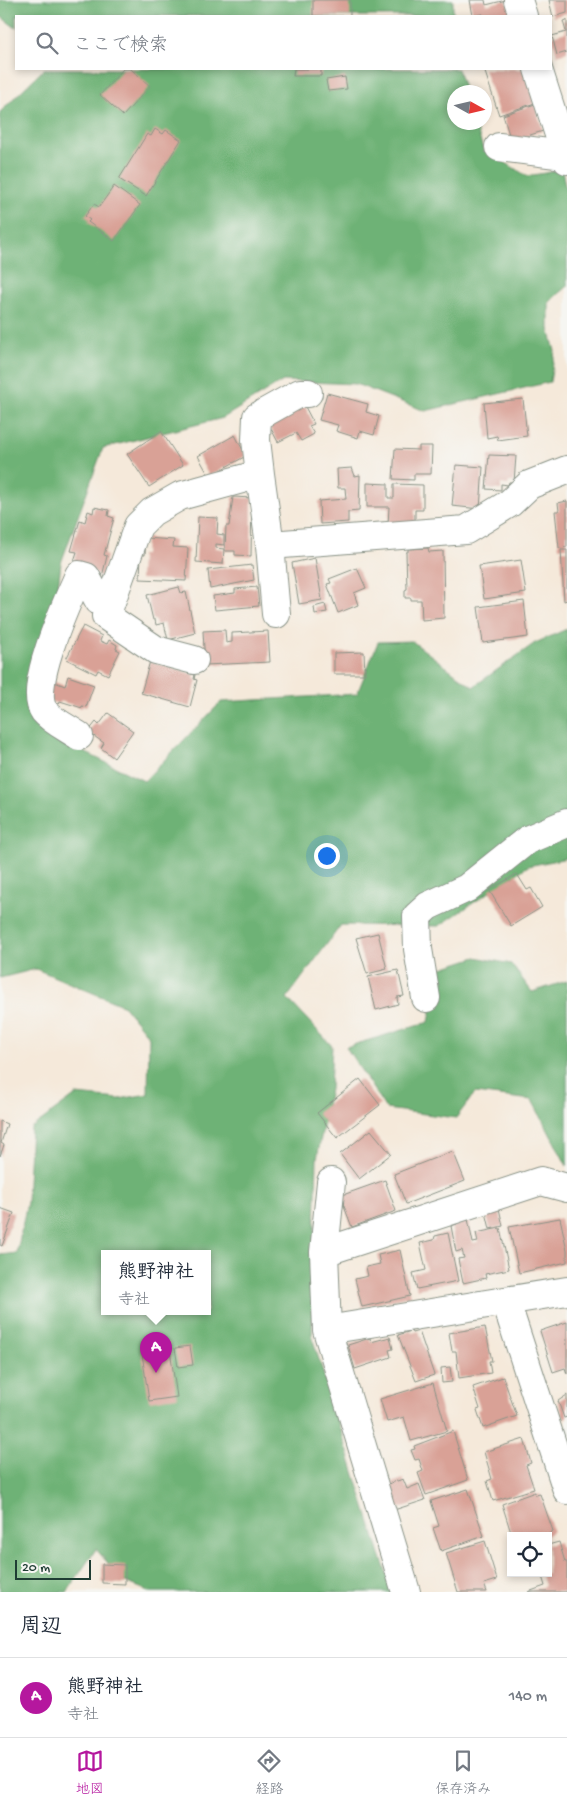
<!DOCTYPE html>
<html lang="ja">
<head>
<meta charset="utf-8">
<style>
  :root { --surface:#fff; --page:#f6f6f7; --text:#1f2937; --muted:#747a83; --line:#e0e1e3; --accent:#b5179e }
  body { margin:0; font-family:"Gochi Hand","Klee One",sans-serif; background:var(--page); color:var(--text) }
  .controls { position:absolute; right:15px; bottom:15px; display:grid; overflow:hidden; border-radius:0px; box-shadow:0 2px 8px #0003 }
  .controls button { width:45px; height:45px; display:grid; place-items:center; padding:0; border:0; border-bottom:1px solid var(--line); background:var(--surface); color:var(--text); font:25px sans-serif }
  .compass { position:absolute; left:447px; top:85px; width:45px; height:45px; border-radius:50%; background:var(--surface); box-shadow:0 2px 8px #0003; rotate:98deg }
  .scale { position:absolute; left:15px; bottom:12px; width:76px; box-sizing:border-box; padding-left:5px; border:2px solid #1f3d34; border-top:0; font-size:14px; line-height:18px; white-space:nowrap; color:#1f3d34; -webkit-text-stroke:4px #f6f6f2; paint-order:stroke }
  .you { position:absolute; left:326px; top:855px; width:18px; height:18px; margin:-12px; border:4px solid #fff; border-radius:50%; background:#1a73e8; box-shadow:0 0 0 8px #1a73e833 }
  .badge { display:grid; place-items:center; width:32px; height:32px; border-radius:50%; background:var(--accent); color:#fff; font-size:16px; font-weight:700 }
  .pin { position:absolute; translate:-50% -41px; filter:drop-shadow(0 1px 2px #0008) }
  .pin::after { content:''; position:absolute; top:26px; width:18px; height:15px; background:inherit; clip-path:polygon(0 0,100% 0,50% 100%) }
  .popup { position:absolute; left:101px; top:1250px; width:110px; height:65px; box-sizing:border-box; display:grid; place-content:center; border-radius:0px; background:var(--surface); filter:drop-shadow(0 1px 4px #0005); font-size:16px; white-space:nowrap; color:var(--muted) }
  .popup b { font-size:19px; color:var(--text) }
  .popup::after { content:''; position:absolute; left:50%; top:100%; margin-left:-10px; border:10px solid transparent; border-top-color:var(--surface) }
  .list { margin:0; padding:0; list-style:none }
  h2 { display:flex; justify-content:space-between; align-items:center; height:65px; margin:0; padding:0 20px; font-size:21px }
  h2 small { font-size:16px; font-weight:400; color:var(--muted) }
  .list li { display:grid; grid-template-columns:32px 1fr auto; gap:15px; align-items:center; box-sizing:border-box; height:80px; padding:0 20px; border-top:1px solid var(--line) }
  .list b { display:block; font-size:19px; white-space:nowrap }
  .list p { margin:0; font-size:16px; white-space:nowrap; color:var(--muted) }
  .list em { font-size:16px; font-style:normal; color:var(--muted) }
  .icon { flex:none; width:28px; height:28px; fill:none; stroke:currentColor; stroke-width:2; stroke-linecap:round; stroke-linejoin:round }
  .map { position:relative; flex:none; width:567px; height:1592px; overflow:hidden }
  .search { position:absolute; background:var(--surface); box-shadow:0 2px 8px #0003; left:15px; right:15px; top:15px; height:55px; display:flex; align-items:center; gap:12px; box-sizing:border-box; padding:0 18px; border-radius:0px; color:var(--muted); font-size:19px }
  .sheet { height:145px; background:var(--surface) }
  nav { display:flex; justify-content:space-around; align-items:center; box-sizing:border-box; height:70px; border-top:1px solid var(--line); background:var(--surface); font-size:14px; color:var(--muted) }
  nav a { display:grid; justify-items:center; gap:2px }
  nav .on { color:var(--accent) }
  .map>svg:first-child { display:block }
  .forest { fill:#6eb276; stroke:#467855; fill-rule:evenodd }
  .building { fill:#d9a196 }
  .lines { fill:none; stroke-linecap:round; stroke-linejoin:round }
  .minor-casing { stroke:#8a9387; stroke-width:30 }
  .minor { stroke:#fff; stroke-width:28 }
</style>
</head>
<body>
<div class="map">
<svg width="567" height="1592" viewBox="0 0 567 1592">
  <rect width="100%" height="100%" fill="#f6f6f2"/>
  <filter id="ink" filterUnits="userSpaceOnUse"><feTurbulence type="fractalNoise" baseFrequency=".02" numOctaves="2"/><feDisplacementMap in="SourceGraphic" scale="10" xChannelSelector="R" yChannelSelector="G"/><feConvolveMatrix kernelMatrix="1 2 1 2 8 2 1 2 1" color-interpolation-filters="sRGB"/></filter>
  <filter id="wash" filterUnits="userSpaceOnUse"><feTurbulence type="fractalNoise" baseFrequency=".0096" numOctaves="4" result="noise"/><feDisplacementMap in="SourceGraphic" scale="20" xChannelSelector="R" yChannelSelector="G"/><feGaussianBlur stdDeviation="1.12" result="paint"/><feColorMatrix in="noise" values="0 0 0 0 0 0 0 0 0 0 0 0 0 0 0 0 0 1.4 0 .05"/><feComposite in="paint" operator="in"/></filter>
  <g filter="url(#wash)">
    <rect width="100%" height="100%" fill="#f5e9da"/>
    <path class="forest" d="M0,0H453V16H16V28L0,16Z
      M44,69H458L465,92H454V122L475,123L483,149L527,176L562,170L567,195V286L549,302V329L555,351L550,382L425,411L356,384L283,381L223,418L103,448L61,563L41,731L144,781L221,702L357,694L378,642L412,641L473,687L535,643L567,629V858L528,866L439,926L341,925L287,998L332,1046L330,1089L317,1159L312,1337L380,1555L394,1592H151L123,1581L96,1549L67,1592H0V1255L17,1253L27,1202L31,1128L76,1095L119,1099L148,1094L149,1037L124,1006L36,969L0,978V112ZM105,1254H207V1312H105Z
      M476,957L511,964L532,992L567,981V1166L532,1100L475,1093L456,1118L386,1109L346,1047L429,1022L439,969Z"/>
    <g id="blocks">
      <path class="building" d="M313,0H350V16H313Z
        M470,0H485L486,5L506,0L514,16H483V14L473,16Z
        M549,0H567V13L553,17Z
        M567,20V52L557,55L552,36L566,32L563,21Z
        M123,69H131L150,86L123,116L100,95Z
        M294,69H321V76H293Z
        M484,69H524L535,103L499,115Z
        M345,77L347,89L328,91L326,80Z
        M535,104L543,131L511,141L503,115Z
        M155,129L163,134L166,130L181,140L146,196L119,179L147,134L151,136Z
        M114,186L140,205L114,241L88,222L90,220L85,216L94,204L99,207Z
        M327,393L368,404L366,412L379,416L374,435L360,431L358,438L336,431L338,425L319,420Z
        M523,399L527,436L498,440L497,436L487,438L484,403Z
        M302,401L314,424L309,426L314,434L301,441L296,433L278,442L268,423Z
        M161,431L183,465L149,487L127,454Z
        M235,435L246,456L209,476L198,456Z
        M419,446H432L431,474H414V480L393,479L395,449L419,450Z
        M489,455L516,456L514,482H509L508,485L501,484V490L486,489Z
        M456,465L483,467L480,509L452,506Z
        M352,468L355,476L360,475L359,511L348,512V522L320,524L319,501L346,499L345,488H338L337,469Z
        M367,483L388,484V498H394V484L423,485V510H415V525H388L389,507H367Z
        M233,497L252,498L251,556L235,555V551H225L226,526H229Z
        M567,501V547L559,548L555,511H559L558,503Z
        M94,507L109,510L108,516L114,518L104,555L107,556L102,577L74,561L77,552L71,551L80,520L85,522L88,511L93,513Z
        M198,517L218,518L217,534L224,535V545L216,544V548L224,549L223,564L196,562Z
        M146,538L174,540L173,547L188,548L186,581L140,579L141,555H145Z
        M428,548L429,552L443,551L444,618L422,620L421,600H411V598H405V590L407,589L406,552H408V549Z
        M561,550H567V600L564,601Z
        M315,558L322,600L299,604L292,563Z
        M521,560L526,593L484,599L479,566Z
        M252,565L254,580L210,589L208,570Z
        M357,568L366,588L354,593L358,605L338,613L327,584L331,583L329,579Z
        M179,587L181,593L186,592L195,633L168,640L164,623L156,625L155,620H153L147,595Z
        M257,587L259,606L215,610L213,596L235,593V589Z
        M524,601L528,637L483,643L478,607Z
        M325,604L327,612L315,614L314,607Z
        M83,626L102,636L100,641L107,644L109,640L117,645L116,649L120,651L108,675L98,670L96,674L66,659Z
        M225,630L226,643L232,642V633L268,631L270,662L205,665L203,631Z
        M364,652L365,674H334V653Z
        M150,661L195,675L194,679L197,680L190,707L141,693Z
        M68,676L94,685L86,707L82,706V708L60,701L59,704L46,700L52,681L65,686Z
        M108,713L133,731L114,758L101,748L104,743L88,732L96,722L99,725Z
        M517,874L527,890L531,888L542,907L511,926L489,890Z
        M378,933L387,969L367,974L356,938Z
        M398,970L404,996L397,997L398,1004L376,1010L368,977Z
        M360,1079L380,1105L337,1138L317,1113Z
        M0,1121L7,1124L1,1143L4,1145L0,1156Z
        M371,1130L391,1154L359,1179L340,1154Z
        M453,1151L465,1181L406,1204L394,1174Z
        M385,1180L396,1211L352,1227L340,1196Z
        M498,1204L503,1226L490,1229L485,1208Z
        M0,1208L14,1213L2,1246L0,1245Z
        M560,1218L567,1250V1262L519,1273L509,1227Z
        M468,1219L473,1243L478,1242L476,1233L500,1228L509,1269L485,1274L486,1278L463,1283L458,1259L464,1258L462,1250L456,1252L451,1226L457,1224L456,1221Z
        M448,1233L458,1281L417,1289L413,1273L426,1270L420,1243L434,1240L435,1236Z
        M400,1250L410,1296L362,1307L355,1279L368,1276L366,1267L380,1264L378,1255Z
        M567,1322V1374L565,1368L553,1372L540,1331Z
        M485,1327L492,1361H489L491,1373L459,1378L456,1351H452L449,1333Z
        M411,1331L412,1333L419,1331L434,1375L416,1381L398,1335Z
        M390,1337L393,1349L389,1350L391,1357L355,1369L348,1345L370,1338L371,1342Z
        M169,1343L177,1397L149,1401L141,1347Z
        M190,1346L193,1365L178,1367L175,1348Z
        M450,1367L452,1382L442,1383L441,1368Z
        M503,1377L517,1416L483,1428L477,1410L480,1409L473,1387Z
        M433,1383L447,1431L411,1441L404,1417L387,1422L380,1399Z
        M567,1395V1417L564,1418L558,1401Z
        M453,1431L468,1480L426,1495L418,1473L423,1471L419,1459L415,1460L411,1450L415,1449L414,1446Z
        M524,1439L531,1463L526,1465L534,1489L493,1501L487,1481L492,1479L484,1452Z
        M403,1479L407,1489L419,1484L425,1500L394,1510L385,1485Z
        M468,1489L484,1536L441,1551L433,1528L439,1526L431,1501Z
        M535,1492L536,1495L540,1494L553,1531L546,1536H512L502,1504Z
        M485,1541L497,1580L484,1584L487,1592H458L446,1553Z
        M559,1542L565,1562H567V1592H528L545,1586L541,1573H548V1545Z
        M102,1564L125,1565V1584L102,1583Z"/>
    </g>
  </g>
  <g filter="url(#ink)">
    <use href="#blocks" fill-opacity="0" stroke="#8a9387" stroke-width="1"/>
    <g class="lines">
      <defs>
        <path id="minor" d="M518,0L523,16
          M538,69L567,160
          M499,147L565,155
          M260,474L256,440L257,417L300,393H308
          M270,545L466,530L510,503L529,485L567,470
          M194,660L156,650L106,616L138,526L152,512L180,496L260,474L270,545L276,614
          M79,736C69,729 52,721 44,711C27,688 68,600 79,575L86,577L99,601L109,607
          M426,998L418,949L417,916L428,906L467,888L527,840L567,823
          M331,1182L324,1252L327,1330L406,1592
          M324,1252L541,1181L567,1188
          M506,1302L567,1490
          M327,1330L567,1291"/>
      </defs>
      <use href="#minor" class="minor-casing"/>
      <use href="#minor" class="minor"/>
    </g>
  </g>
</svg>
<div class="controls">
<button><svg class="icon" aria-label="locate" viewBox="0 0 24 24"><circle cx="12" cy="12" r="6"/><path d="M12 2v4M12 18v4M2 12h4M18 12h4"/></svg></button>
</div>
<svg class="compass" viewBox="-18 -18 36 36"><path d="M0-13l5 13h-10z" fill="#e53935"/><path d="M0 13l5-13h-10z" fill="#747a83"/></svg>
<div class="scale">20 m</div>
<div class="you"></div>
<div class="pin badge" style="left:156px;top:1373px">A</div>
<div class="popup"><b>熊野神社</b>寺社</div>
<div class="search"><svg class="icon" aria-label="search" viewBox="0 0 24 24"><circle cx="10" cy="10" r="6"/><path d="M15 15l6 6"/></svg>ここで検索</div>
</div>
<section class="sheet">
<h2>周辺<small></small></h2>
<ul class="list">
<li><span class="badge">A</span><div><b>熊野神社</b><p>寺社</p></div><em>140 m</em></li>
</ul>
</section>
<nav>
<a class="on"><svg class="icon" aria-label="map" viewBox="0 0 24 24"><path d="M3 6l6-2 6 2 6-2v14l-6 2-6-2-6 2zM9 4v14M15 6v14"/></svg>地図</a>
<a><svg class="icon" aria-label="directions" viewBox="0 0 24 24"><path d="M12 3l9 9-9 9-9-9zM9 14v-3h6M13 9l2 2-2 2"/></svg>経路</a>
<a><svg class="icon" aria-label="saved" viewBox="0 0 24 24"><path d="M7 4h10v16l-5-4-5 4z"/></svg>保存済み</a>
</nav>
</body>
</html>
